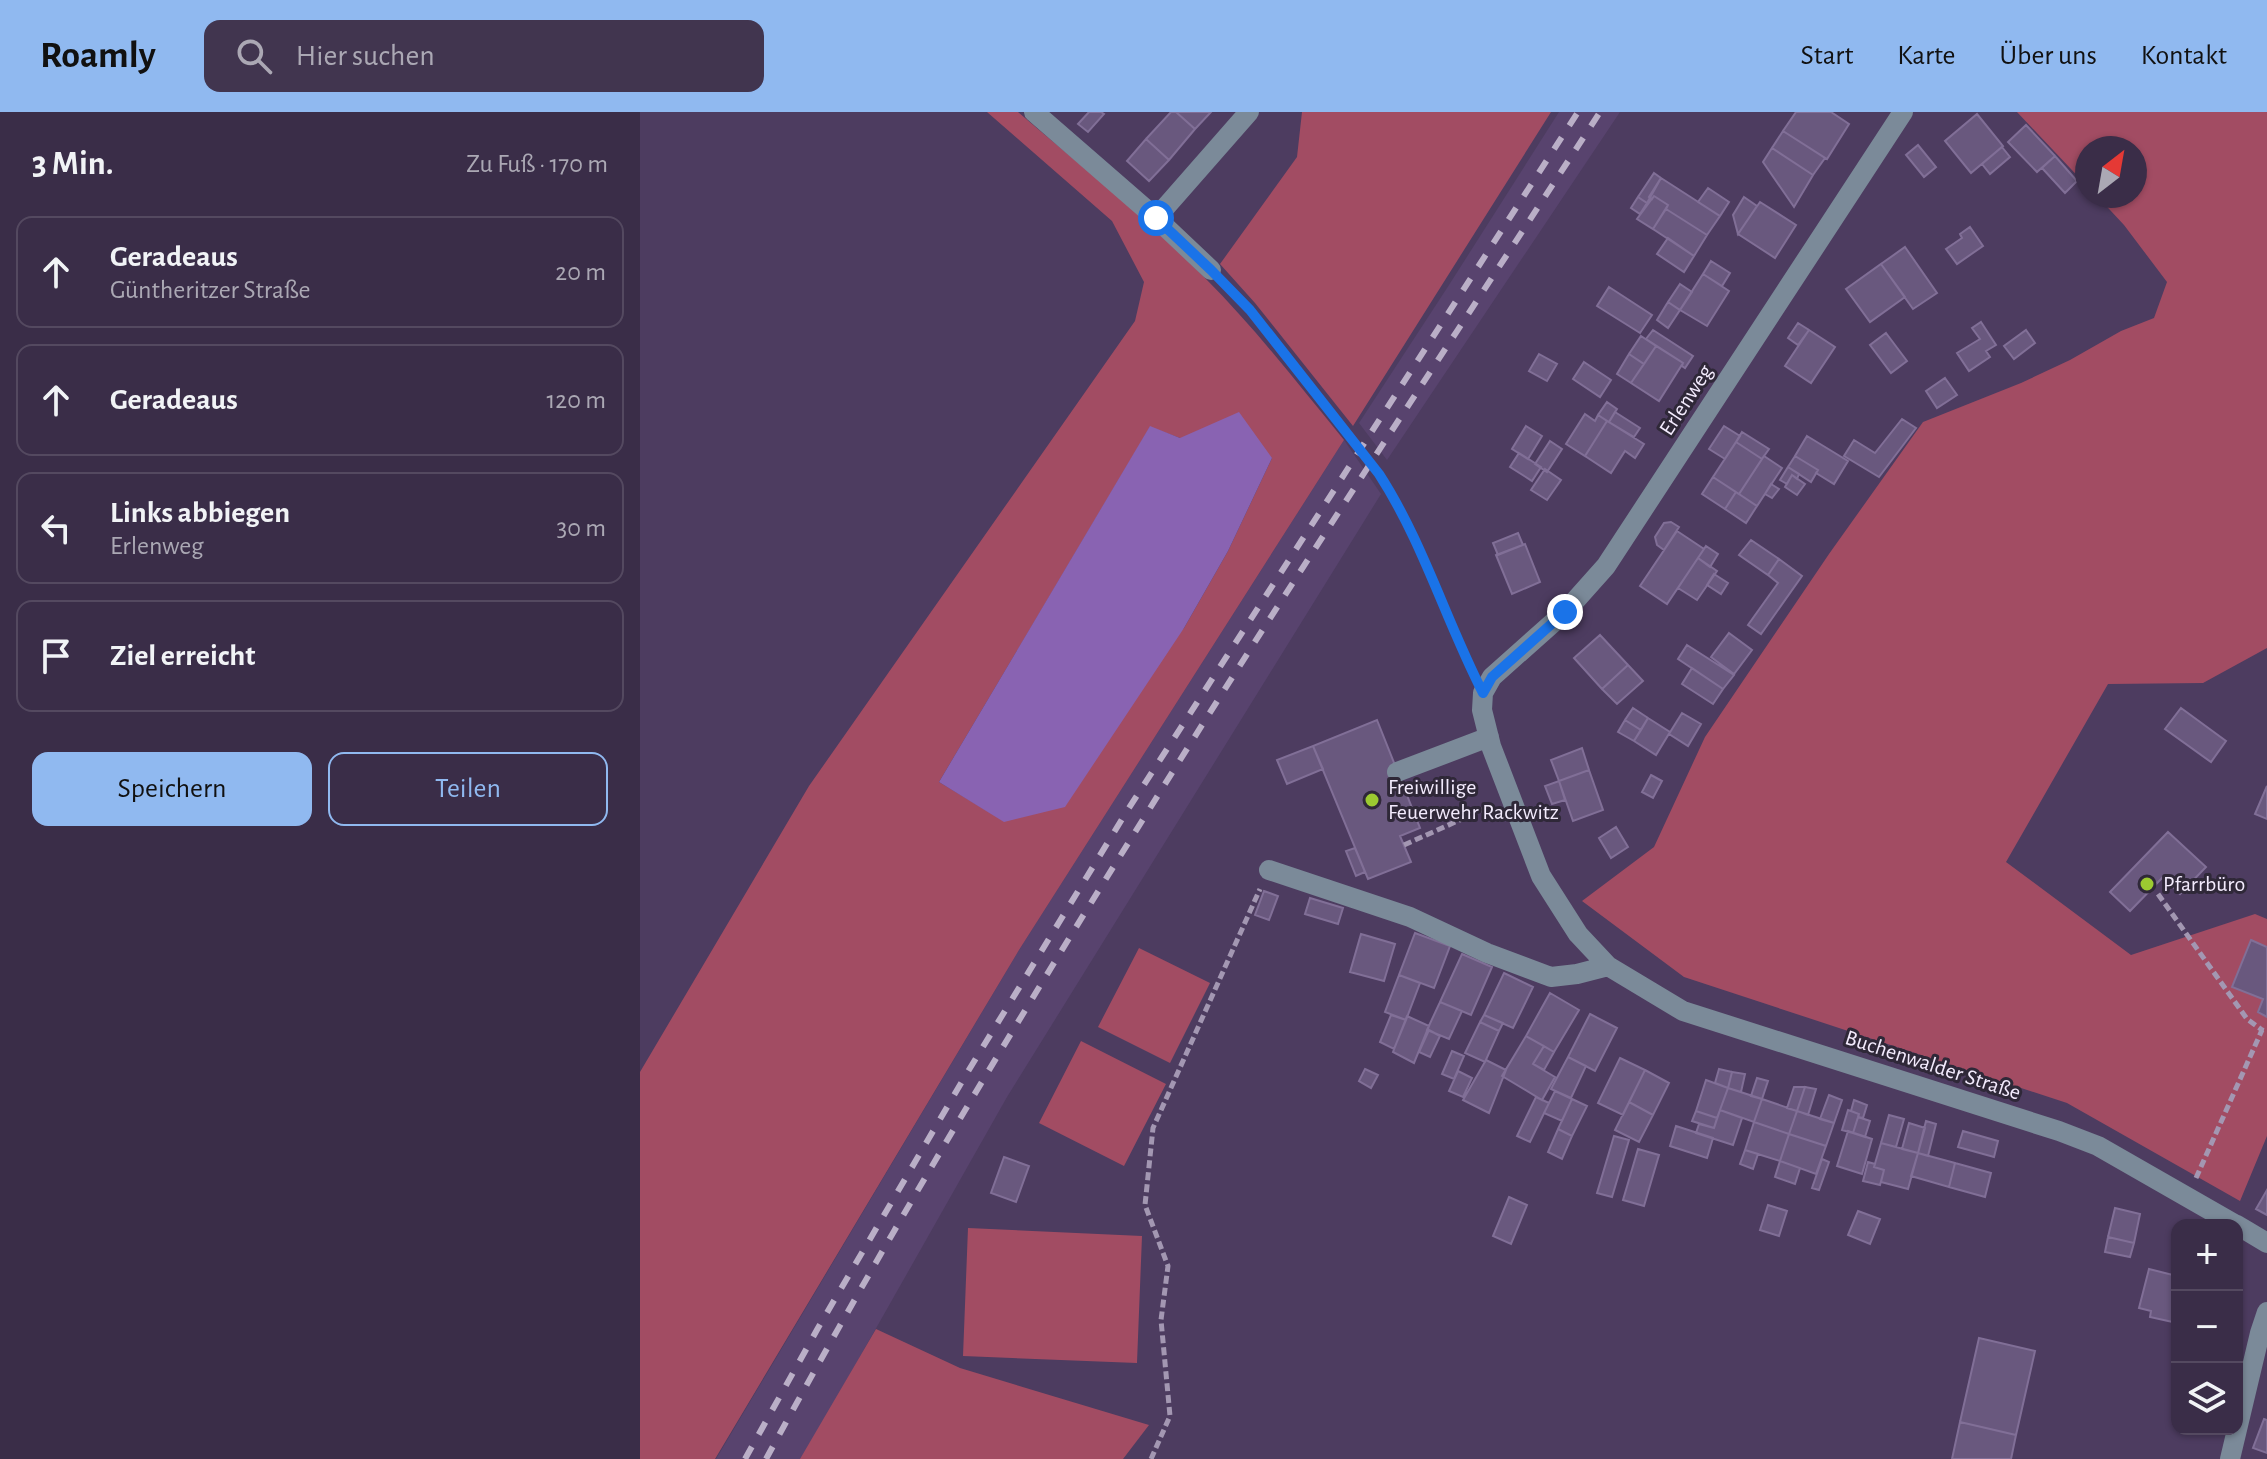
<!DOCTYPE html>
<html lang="de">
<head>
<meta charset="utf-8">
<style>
  :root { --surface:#3a2d48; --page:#41354f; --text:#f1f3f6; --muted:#aba8b4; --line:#544960; --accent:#90b9f0 }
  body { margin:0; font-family:"Alegreya Sans",sans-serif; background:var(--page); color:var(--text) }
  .controls { position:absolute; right:24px; bottom:24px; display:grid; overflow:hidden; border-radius:16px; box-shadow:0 2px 6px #0004 }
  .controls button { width:72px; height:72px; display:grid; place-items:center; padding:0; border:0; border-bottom:2px solid var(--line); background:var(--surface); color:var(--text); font:40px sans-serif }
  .compass { position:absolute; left:1435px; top:24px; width:72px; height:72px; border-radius:50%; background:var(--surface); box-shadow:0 2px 6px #0004; rotate:31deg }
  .stop { position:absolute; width:24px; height:24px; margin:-18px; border:6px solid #1a73e8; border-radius:50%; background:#fff }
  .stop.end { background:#1a73e8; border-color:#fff; box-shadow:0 2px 8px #0008 }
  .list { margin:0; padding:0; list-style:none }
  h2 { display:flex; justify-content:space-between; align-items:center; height:104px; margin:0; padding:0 32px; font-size:34px }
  h2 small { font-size:26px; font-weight:400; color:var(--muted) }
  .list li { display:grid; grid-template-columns:52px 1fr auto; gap:24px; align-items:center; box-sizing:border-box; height:112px; margin:0 16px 16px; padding:0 16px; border:2px solid var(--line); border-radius:16px }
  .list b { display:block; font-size:30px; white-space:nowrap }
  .list p { margin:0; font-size:26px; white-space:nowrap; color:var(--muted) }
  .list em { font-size:26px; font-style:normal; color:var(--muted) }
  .actions { display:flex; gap:16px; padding:24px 32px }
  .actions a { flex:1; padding:18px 0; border:2px solid var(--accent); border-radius:16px; text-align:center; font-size:28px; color:var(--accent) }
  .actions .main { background:var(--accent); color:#111 }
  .icon { flex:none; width:44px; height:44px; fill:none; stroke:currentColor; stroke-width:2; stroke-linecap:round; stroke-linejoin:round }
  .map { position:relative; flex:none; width:1627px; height:1347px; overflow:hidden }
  header { display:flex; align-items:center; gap:48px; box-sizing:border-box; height:112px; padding:0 40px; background:var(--accent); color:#111 }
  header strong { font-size:38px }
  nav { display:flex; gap:44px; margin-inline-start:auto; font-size:28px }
  .search { width:560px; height:72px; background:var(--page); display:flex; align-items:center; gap:20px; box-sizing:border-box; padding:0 28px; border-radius:16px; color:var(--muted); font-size:30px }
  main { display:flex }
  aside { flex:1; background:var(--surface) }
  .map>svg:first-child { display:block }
  .built { fill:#58436e }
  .green { fill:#a24c63; fill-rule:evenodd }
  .water { fill:#8963b2 }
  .building { fill:#69587e; stroke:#816f97; stroke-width:2 }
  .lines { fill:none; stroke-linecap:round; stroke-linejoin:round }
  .path { stroke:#a397b2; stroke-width:5; stroke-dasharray:8 4; stroke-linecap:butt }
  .minor { stroke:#7b8a99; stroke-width:20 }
  .rail { stroke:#baafc7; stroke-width:6; stroke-dasharray:14 14; stroke-linecap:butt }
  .route { stroke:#1a73e8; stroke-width:10 }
  .poi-dot { fill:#9cca31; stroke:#2f2838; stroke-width:3 }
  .labels { text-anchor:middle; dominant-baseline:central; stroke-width:6; stroke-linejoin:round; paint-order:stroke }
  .street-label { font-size:22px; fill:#f3ebfd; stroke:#2f2838 }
  .poi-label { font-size:22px; fill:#f3ebfd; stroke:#2f2838; text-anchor:start }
</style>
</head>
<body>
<header>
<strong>Roamly</strong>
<div class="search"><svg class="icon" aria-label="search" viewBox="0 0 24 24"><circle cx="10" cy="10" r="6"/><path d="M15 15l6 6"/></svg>Hier suchen</div>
<nav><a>Start</a><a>Karte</a><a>Über uns</a><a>Kontakt</a></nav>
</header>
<main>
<aside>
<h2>3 Min.<small>Zu Fuß · 170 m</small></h2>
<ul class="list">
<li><svg class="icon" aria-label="ahead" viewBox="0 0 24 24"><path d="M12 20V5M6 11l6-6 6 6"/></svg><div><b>Geradeaus</b><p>Güntheritzer Straße</p></div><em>20 m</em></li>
<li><svg class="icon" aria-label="ahead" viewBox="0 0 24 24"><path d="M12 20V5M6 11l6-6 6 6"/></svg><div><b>Geradeaus</b></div><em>120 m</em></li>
<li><svg class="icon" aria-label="left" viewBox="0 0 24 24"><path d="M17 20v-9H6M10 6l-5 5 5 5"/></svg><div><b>Links abbiegen</b><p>Erlenweg</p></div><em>30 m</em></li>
<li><svg class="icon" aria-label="arrive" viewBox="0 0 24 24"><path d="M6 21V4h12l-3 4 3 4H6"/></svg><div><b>Ziel erreicht</b></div></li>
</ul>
<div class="actions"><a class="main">Speichern</a><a>Teilen</a></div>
</aside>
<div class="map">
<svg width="1627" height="1347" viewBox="0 0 1627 1347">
  <rect width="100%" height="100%" fill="#4d3c60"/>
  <path class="built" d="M919,0H980L747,348L719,311L809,173Z
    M704,328L741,382L367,985L162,1347H76L379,838Z"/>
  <path class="green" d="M347,0H378C441,54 507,106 565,166C615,216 659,273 704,328L379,838L75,1347H0V960L169,674L495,209L504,170L472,109ZM510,315L540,326L632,346L588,439L544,516L364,709L299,670Z
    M662,0H911L713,314L615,191L580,152L657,45Z
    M1377,0H1627V536L1563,571L1468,572L1366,750L1491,843L1615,802L1627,807V1024L1600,1089L1427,991L1044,865L942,789L1014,735L1065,625L1189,442L1283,310L1381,271L1430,248L1481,219L1514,206L1527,170L1484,113L1457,84H1495V36H1447V74Z
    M499,836L570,871L530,951L458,915Z
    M441,929L526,972L484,1054L399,1011Z
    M328,1116L502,1124L497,1251L323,1244Z
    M236,1217L320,1256L509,1313L483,1347H160Z"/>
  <path class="water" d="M599,300L632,346L588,439L544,516L425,695L364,710L299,670L510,314L540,326Z"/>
  <path class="building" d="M449,0H461L464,2L448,20L438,12Z
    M531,0H536L555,17L529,48L506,27Z
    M536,0H571L555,17Z
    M1156,0H1191L1209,12L1187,47L1143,19Z
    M1337,2L1363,34L1331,61L1305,29Z
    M1386,13L1415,44L1397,60L1368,30Z
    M1143,19L1185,46L1173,63L1132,36Z
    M506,27L529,48L509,69L487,49Z
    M1278,33L1296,55L1284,65L1266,43Z
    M1362,35L1370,45L1350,62L1342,52Z
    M1132,36L1173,63L1154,95L1123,50Z
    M1415,44L1437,69L1425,81L1402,56Z
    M1014,61L1021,66L1007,91L998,85Z
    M1021,66L1080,104L1067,123L1026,97L1028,93L1014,84L1012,87L1009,85Z
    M1068,76L1089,90L1080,104L1058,90Z
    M1014,84L1028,93L1013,117L997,107Z
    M998,85L1007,91L1000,102L991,96Z
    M1104,85L1117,94L1098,122L1093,103Z
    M1120,90L1156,113L1135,146L1098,122Z
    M1026,97L1067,123L1054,144L1013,117Z
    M1330,115L1343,134L1317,152L1306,137L1322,126L1320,122Z
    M1028,126L1054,144L1044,160L1017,142Z
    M1265,135L1297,181L1273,197L1241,152Z
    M1071,149L1090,161L1082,174L1063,162Z
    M1241,152L1265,185L1230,210L1206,177Z
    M1063,162L1089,179L1067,214L1040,198Z
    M1040,172L1052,180L1040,198L1028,190Z
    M969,175L1012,203L1000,221L957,194Z
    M1028,190L1040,198L1028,216L1017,208Z
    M1341,210L1356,233L1346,239L1350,245L1329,259L1317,241L1340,227L1332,216Z
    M1158,211L1169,218L1158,233L1148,226Z
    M1013,218L1053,244L1045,256L1042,254L1043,251L1006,227Z
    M1169,218L1195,235L1171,271L1145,254Z
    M1386,218L1395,231L1374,247L1364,234Z
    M1246,221L1267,249L1251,261L1230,233Z
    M1001,224L1016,234L1004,252L989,242Z
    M1016,234L1043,251L1019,289L991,271Z
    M899,242L917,252L907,269L889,259Z
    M989,242L1004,252L991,271L977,262Z
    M944,250L971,268L960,285L933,267Z
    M1305,266L1317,283L1297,296L1286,279Z
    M967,290L977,297L969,310L958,303Z
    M975,300L1000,316L994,325L969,310Z
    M945,302L955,309L958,303L967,309L945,344L926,332Z
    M1262,307L1276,316L1239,365L1204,344L1214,328L1235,341Z
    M967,309L1004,332L995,346L985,339L971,361L945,344Z
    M886,314L902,324L888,347L872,337Z
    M1084,314L1100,324L1085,347L1069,337Z
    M1102,320L1129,337L1122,347L1096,330Z
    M1167,324L1208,349L1194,372L1176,361L1178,358L1155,344Z
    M910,329L922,337L907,360L895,352Z
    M1096,330L1122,347L1099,382L1073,365Z
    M879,341L901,355L892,369L870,355Z
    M1124,344L1142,356L1117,394L1099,382Z
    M1155,344L1178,358L1171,370L1148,355Z
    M1148,355L1159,362L1157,367L1152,363L1147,372L1140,368Z
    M905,357L921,368L907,388L891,378Z
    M1152,363L1165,372L1157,383L1145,375Z
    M1073,365L1096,380L1085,397L1062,382Z
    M1131,372L1139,377L1132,386L1125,382Z
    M1096,380L1117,394L1106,411L1085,397Z
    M1031,410L1039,415L1024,438L1017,433L1015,425L1024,411Z
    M1037,419L1064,437L1027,492L1000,474Z
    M878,421L883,433L858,443L853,431Z
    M1111,428L1139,447L1128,463L1099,443Z
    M885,432L900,470L872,482L856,443Z
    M1066,434L1078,442L1070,455L1058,446Z
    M1058,446L1077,459L1057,488L1038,476Z
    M1139,447L1162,464L1121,522L1108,513L1138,471L1128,463Z
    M1074,462L1088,471L1081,482L1067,473Z
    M1089,521L1112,538L1094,562L1071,545Z
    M960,523L988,553L962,577L934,546Z
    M1047,533L1094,563L1083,577L1038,547Z
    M988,553L1003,569L977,592L962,577Z
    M1052,556L1083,577L1073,592L1042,572Z
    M993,596L1008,606L1001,618L985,608Z
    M1541,596L1586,629L1571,650L1525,617Z
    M1042,601L1061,612L1048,634L1029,622Z
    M1008,606L1030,620L1016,643L994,629Z
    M737,608L780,716L760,724L771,750L728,767L673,634Z
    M985,608L1001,618L994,629L978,620Z
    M673,634L683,657L647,672L637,648Z
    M942,636L949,658L919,669L911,648Z
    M949,658L963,698L933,709L919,669Z
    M1011,663L1022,669L1013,686L1002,680Z
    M919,669L925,688L912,692L905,674Z
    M1627,674V707L1615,702Z
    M976,715L988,735L971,746L959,726Z
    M1528,720L1566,755L1540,782L1523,765L1490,799L1470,780Z
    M715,736L725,760L716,764L706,739Z
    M624,779L638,784L629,808L615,803Z
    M670,786L703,796L698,812L665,802Z
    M775,821L810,834L794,876L759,863Z
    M721,822L755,832L744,869L710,860Z
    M1611,828L1627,835V905L1618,900L1623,887L1592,875Z
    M822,842L852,855L831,903L800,890Z
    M864,861L893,875L873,916L844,903Z
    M759,863L780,871L766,908L745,900Z
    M910,881L939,898L914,940L886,924Z
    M800,890L822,899L809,927L787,918Z
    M950,902L977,916L955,959L928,945Z
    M751,903L766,908L754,937L740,930Z
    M844,903L863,911L859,919L840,910Z
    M767,904L789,914L774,951L753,940Z
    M840,910L859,919L845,950L825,941Z
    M789,918L800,924L790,945L779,940Z
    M886,924L904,934L893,952L915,965L902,988L862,964Z
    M904,934L914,940L904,958L893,952Z
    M812,939L824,944L814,967L802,962Z
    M928,945L946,954L931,986L911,977Z
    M980,946L1005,958L983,1003L958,991Z
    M846,948L866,958L849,1001L823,988Z
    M725,957L738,963L731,976L719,969Z
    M1079,957L1092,960L1088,976L1075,971Z
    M1005,958L1029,971L1013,1003L989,990Z
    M818,959L832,966L823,985L809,979Z
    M1092,960L1105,962L1101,980L1088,976Z
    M1117,966L1128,969L1122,987L1111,984Z
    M1066,968L1088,976L1077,1006L1056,999Z
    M1154,975H1165L1157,999L1147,996Z
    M1165,975L1176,977L1168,1003L1157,999Z
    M1088,976L1122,987L1114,1010L1080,998Z
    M915,979L932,987L922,1009L904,1001Z
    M1189,983L1202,988L1194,1011L1180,1007Z
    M896,985L909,991L890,1030L877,1024Z
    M932,987L947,994L932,1024L918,1017Z
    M1122,987L1157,999L1149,1022L1114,1010Z
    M1214,988L1227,993L1223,1006L1218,1005L1219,1002L1211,999Z
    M989,990L1013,1003L999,1030L975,1018Z
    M1080,998L1102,1006L1093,1033L1056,1021L1059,1012L1074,1016Z
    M1208,998L1219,1002L1213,1021L1202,1018Z
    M1056,999L1077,1006L1074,1016L1052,1009Z
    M1157,999L1194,1011L1186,1034L1149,1022Z
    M1249,1003L1264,1007L1256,1035L1241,1031Z
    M1218,1005L1230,1009L1225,1025L1213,1021Z
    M1286,1009L1296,1012L1288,1044L1278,1041Z
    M1114,1010L1149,1022L1140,1049L1105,1038Z
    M1269,1011L1285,1016L1278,1041L1262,1037Z
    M1036,1014L1073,1026L1067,1046L1030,1034Z
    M918,1017L932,1024L922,1047L908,1040Z
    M1208,1019L1232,1027L1222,1062L1197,1054Z
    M1323,1019L1358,1029L1354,1045L1318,1035Z
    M1149,1022L1186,1034L1176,1062L1140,1049Z
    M974,1024L989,1028L972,1085L957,1081Z
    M1241,1031L1278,1041L1268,1077L1241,1070L1244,1058L1234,1055Z
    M998,1037L1019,1043L1004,1094L983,1088Z
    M1105,1038L1118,1042L1113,1057L1100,1052Z
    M1278,1041L1315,1051L1309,1075L1271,1064Z
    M364,1045L389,1054L376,1090L351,1081Z
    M1182,1047L1189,1050L1179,1078L1172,1076Z
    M1140,1049L1160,1056L1155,1072L1135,1065Z
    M1228,1050L1235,1052L1234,1055L1244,1058L1240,1073L1223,1069Z
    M1315,1051L1351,1061L1345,1085L1309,1075Z
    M1627,1078V1103L1616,1097Z
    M869,1085L887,1093L871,1132L853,1124Z
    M1128,1093L1147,1099L1139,1124L1120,1118Z
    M1475,1096L1500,1102L1494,1131L1468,1125Z
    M1218,1099L1240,1107L1230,1132L1208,1123Z
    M1468,1125L1494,1131L1490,1145L1465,1140Z
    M1509,1157L1537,1164V1211L1510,1205L1511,1199L1499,1196Z
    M1339,1226L1395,1239L1376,1323L1320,1310Z
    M1624,1307L1627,1308V1341L1613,1336Z
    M1320,1310L1376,1323L1371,1347H1312Z"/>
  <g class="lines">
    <path class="path" d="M586,173C620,210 651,250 683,290C708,322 736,353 756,388C786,441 802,502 830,556
      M764,733L851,694
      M1518,782L1607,907L1622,918
      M1556,1066L1622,918L1627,919
      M511,1347L530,1304L521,1208L528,1154L505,1093L513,1016L620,777"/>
    <path class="minor" d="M394,0L516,106L571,158
      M1263,0L966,454L925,500L852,565L843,581L842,598L851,634L901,764L938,822L968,854L1043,899L1419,1019L1458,1034L1596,1113
      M516,106L609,0
      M757,660L849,625
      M629,758L770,805L847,841L911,865L937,862L968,854
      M1597,1113L1627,1131
      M1590,1347L1620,1221L1627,1200"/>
    <path class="rail" d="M105,1347L178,1216L327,961L487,699L938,0
      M126,1347C244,1130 371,918 502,709C650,470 807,236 960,0"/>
  </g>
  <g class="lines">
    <path class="route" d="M516,106L571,158L610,198L739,362C783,430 806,509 843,581L852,565L925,500"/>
  </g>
  <g class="poi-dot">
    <circle cx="732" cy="688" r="8"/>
    <circle cx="1507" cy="772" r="8"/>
  </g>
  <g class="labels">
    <g class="street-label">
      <text transform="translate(1046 288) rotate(-57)">Erlenweg</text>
      <text transform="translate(1293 953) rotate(18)">Buchenwalder Straße</text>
    </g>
    <g class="poi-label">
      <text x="748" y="675">Freiwillige<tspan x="748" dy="25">Feuerwehr Rackwitz</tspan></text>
      <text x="1523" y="772">Pfarrbüro</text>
    </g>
  </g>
</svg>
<div class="controls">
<button>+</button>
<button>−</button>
<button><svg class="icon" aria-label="layers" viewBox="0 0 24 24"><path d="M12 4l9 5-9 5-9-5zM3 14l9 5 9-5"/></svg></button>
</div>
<svg class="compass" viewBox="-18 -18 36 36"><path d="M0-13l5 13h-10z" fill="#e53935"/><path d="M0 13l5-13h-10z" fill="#aba8b4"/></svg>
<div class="stop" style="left:516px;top:106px"></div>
<div class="stop end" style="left:925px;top:500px"></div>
</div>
</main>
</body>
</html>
